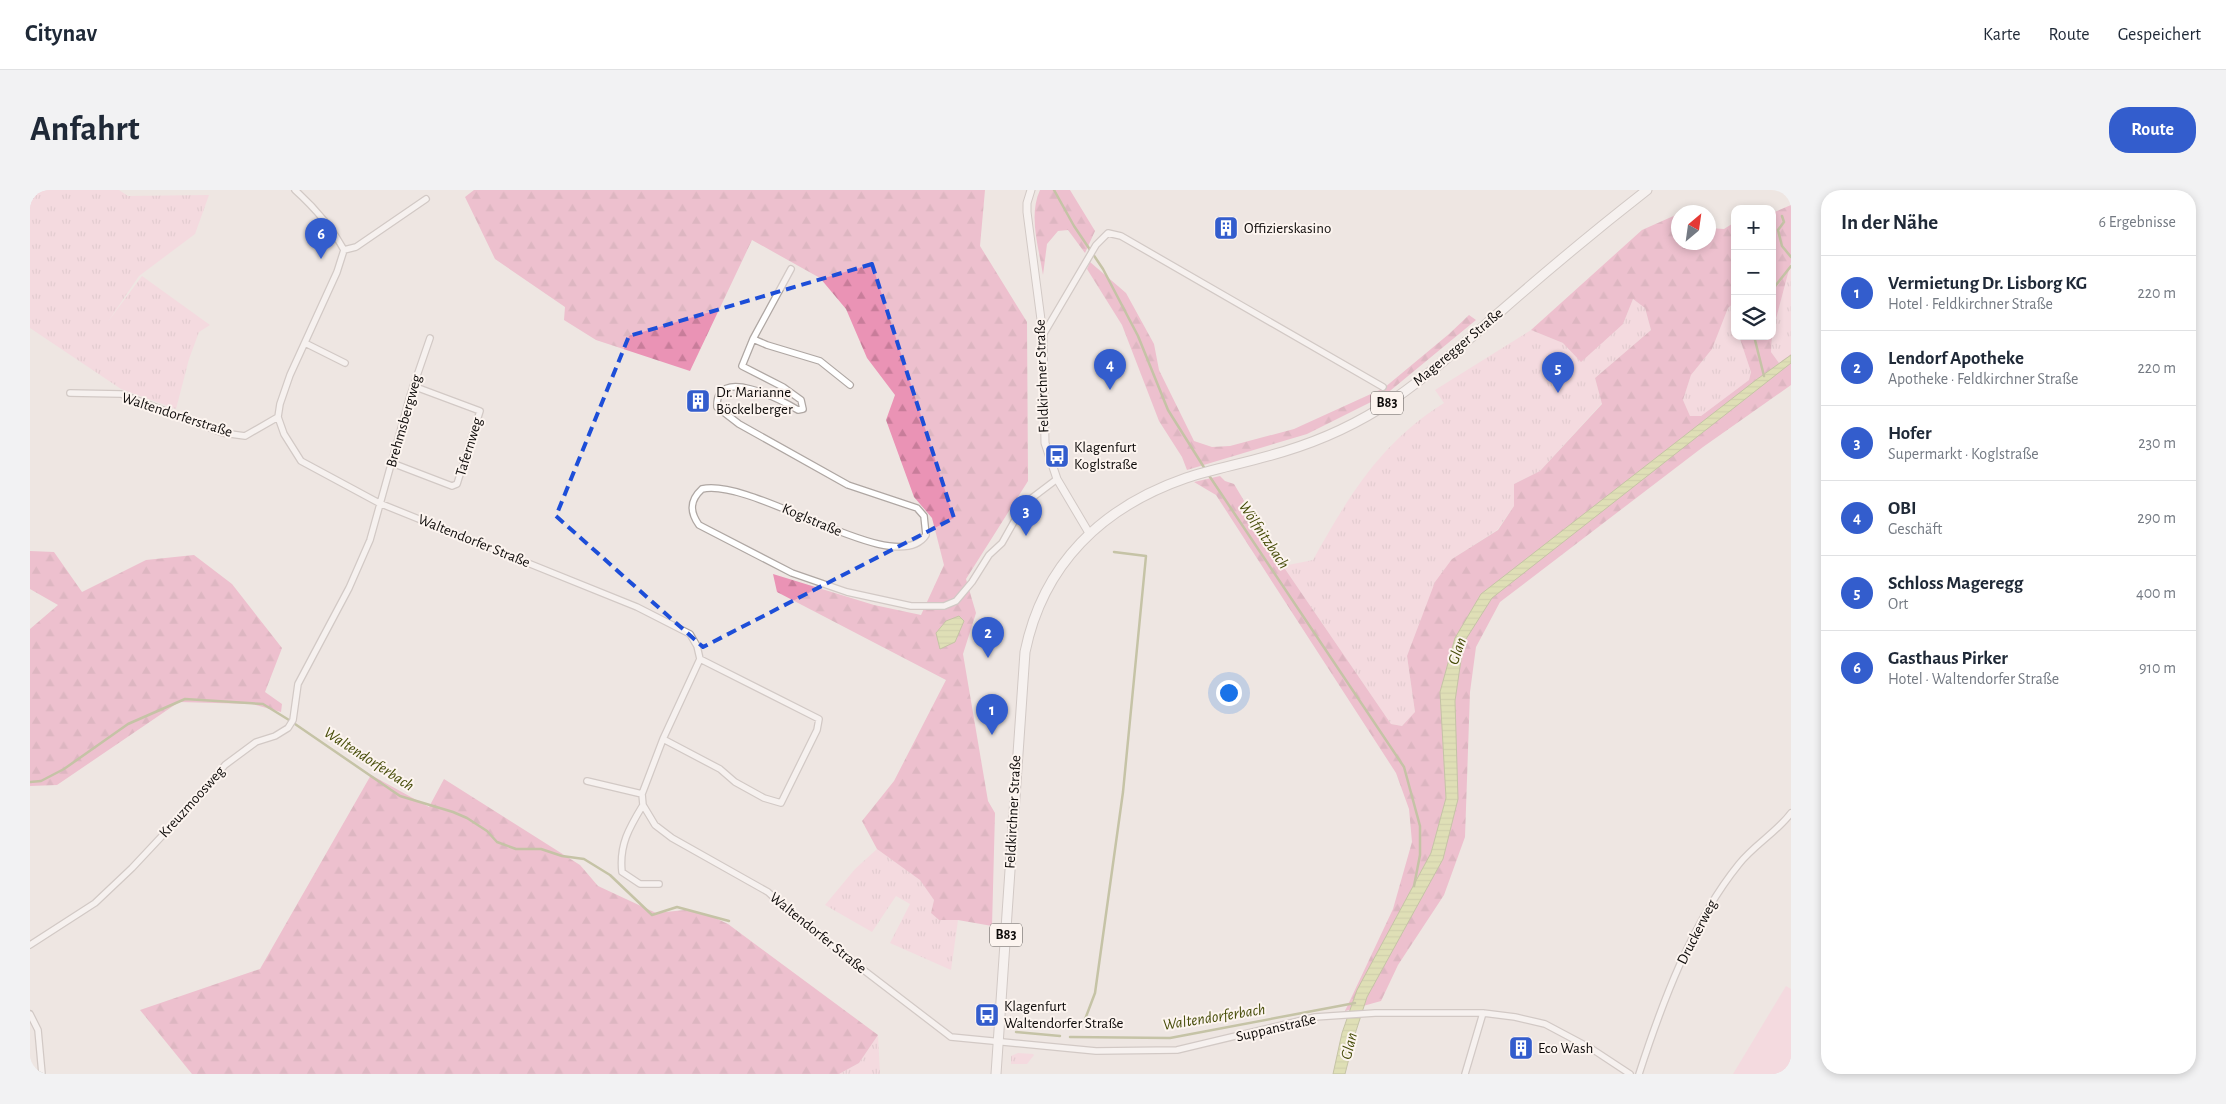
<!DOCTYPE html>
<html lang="de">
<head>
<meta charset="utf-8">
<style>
  :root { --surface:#fff; --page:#f2f2f3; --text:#1f2937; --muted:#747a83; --line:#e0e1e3; --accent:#335dcd }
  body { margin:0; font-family:"Alegreya Sans",sans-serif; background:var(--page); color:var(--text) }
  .controls { position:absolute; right:15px; top:15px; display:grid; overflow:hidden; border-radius:10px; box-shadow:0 2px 8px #0003 }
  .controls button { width:45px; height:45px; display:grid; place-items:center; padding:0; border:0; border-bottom:1px solid var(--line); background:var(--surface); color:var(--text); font:25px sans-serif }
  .compass { position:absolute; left:1641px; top:15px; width:45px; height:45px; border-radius:50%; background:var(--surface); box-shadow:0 2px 8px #0003; rotate:29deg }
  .you { position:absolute; left:1198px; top:502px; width:18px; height:18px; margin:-12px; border:4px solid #fff; border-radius:50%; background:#1a73e8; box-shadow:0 0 0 8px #1a73e833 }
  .badge { display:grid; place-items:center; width:32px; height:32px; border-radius:50%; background:var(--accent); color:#fff; font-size:16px; font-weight:700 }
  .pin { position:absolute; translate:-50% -41px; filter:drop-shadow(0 1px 2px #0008) }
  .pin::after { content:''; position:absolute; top:26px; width:18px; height:15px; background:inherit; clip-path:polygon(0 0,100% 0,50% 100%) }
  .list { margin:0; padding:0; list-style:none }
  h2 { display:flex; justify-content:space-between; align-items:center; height:65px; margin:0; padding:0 20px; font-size:21px }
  h2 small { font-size:16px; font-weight:400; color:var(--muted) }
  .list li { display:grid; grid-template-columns:32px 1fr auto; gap:15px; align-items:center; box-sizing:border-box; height:75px; padding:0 20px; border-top:1px solid var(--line) }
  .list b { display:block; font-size:19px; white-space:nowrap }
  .list p { margin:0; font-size:16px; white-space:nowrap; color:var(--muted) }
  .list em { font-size:16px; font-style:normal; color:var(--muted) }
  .icon { flex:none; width:28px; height:28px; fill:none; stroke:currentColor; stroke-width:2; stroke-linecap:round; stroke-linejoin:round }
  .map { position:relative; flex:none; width:1761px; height:884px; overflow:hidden; border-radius:20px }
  header { display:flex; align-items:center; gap:30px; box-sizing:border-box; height:70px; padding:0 25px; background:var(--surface); border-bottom:1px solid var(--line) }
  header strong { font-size:24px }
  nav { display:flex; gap:28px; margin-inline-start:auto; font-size:18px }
  .intro { display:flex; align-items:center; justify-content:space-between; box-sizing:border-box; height:120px; padding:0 30px }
  h1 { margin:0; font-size:35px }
  .button { padding:12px 22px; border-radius:20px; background:var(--accent); color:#fff; font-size:18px; font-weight:700 }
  main { display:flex; gap:30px; padding:0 30px }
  aside { flex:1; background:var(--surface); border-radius:20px; box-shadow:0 2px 8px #0003 }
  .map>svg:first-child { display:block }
  .grass { fill:url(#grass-tufts) }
  .forest { fill:url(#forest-firs) }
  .garden { fill:#faccdc }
  .water { fill:url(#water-rules); stroke:#939a5d }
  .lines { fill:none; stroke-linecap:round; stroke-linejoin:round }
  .stream { stroke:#939a5d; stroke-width:2.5 }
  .minor-casing { stroke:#afa7a3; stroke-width:8 }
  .tertiary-casing { stroke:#afa7a3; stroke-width:9 }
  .primary-casing { stroke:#afa7a3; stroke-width:11 }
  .minor { stroke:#fff; stroke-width:5.5 }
  .tertiary { stroke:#fff; stroke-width:7 }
  .primary { stroke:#fff; stroke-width:9 }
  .marked { fill:none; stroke:#1d4ed8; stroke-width:4; stroke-dasharray:10 6; stroke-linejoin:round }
  .labels { text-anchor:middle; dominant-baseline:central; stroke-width:4; stroke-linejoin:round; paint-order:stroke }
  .shield { fill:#fcf4ef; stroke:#55514f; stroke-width:1 }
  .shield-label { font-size:14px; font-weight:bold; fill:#0e0b0a }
  .poi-label { font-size:15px; fill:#0e0b0a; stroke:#fcf4ef; text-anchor:start }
  .street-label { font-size:15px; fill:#0e0b0a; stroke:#fcf4ef }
  .water-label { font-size:16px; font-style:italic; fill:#464c08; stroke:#fcf4ef }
</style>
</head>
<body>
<header>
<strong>Citynav</strong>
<nav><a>Karte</a><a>Route</a><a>Gespeichert</a></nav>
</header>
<div class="intro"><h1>Anfahrt</h1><a class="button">Route</a></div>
<main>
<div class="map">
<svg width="1761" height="884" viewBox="0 0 1761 884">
  <defs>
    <pattern id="grass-tufts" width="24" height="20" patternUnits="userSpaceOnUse" patternTransform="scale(1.25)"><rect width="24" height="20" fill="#faccdc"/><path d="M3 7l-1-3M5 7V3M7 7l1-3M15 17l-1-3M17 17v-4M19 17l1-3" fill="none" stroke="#d5aebb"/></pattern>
    <pattern id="forest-firs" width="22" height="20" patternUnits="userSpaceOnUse" patternTransform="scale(1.25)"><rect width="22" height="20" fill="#ea93b5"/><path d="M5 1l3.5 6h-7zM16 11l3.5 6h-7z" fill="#c87d9a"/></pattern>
    <pattern id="water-rules" width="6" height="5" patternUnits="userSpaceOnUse" patternTransform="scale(1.25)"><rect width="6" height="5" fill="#ccd880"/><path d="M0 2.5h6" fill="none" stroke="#aeb86d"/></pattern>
  </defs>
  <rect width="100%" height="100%" fill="#eee6e2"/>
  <path class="grass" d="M0,0H89L98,6L179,5L165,44L109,86L77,133L112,86L180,135L169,142L159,169L146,219L91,199L0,138Z
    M1761,72V164L1749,173L1741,162L1743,140Z
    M1603,109L1615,118L1621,140L1565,188L1572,213L1510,281L1484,294V316L1467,340L1422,369L1377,466L1385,523L1372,536L1361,534L1253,376L1283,370C1318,307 1351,252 1414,213L1405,200L1501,140L1533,153L1593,134Z
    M1705,112V146H1709L1721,182L1719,190L1671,226H1660L1653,210L1661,185L1682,159L1698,118Z
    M847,659L890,689L904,710L901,723L909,730H928L921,780L860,753L880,714L866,706L842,742L795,715L825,679Z
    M848,845L850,884H809L829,873Z
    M988,863L1003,864L1004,865L997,874H981V866Z"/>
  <path class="forest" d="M444,0H955L950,56L997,132L998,291L936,389L946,423L933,464L958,611L965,623L962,736L928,730H909L901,723L904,710L890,690L847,659L832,631L864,591L916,490L747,402L743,384L844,415L891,425L914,375L902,328L884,307L856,230L865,205L837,168L816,119L790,88L722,50L660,181L566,150L534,130L535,117L465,69L435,7Z
    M1010,0H1040L1065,41L1055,63L1038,40L1028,41L1017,54L1013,85C1009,58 998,26 1010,0Z
    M1761,15V72L1742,144V23Z
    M1648,24V52H1678L1679,38L1694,39L1705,32V112L1698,118L1682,159L1661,185L1653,210L1660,226H1671L1719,190L1721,182L1709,146H1742L1741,162L1749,173L1761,164V195L1673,257L1470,412L1446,457L1440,502L1435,647L1414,705L1368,775L1351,811L1315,821L1363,719L1382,652L1379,619L1366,583L1186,305L1164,292L1190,286L1195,291L1204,294L1253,376L1361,534L1372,536L1385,522L1377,466L1405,392L1422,369L1468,340L1484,316V294L1510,281L1572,214L1565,188L1621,140L1615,118L1603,109L1593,134L1551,172L1533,153L1501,140L1612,40Z
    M1060,72L1096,103L1124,154L1129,180L1164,251L1182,257L1200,256L1264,239L1354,198L1419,144L1439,125L1446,130L1355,205L1277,244L1157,280L1152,267L1129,231L1092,135L1057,79Z
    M0,361L24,362L52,402L116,370L164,365L202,394L252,458L235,502L252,514L251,522L222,514L149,512L27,595L0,596V439L28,415L0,399Z
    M341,585L399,617L414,589L550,675L568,696L626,723L655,720L679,725L698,734L848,845L829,873L809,884H162L110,820L230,779Z"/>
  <path class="garden" d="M1756,796L1761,799V884H1703Z"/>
  <path class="water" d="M1761,165V173L1462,408L1436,449L1431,470L1425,511L1428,609L1413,669L1337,807L1326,841L1315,884H1303L1312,843L1327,800L1401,663L1416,608L1410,502L1425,448L1451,404L1726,190Z
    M929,426L934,431L925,452L910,459L906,443L916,431Z"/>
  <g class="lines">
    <path class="stream" d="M1024,0L1044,36L1073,79L1108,146L1138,220L1175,279
      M1752,26L1754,32L1748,40L1752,56L1761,67
      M1742,100L1761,76
      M1724,146L1734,186
      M1178,284L1374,577L1390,636V665L1384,696
      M265,534L370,606L423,622L437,628L457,641L467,652L486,659H511L532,666L554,669L580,685L622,725L647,717L699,731
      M0,592L11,591L34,579L98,534L155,509L233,514L259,530
      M1054,832L1065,803L1093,602L1116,366L1084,362
      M986,842L1030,846
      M1040,847L1140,848L1325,813"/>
    <defs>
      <path id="minor" d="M265,0C285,18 301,36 314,60L307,82L260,185L250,214L248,227L254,244L271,271L349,313L607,417L660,444L667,456L670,469L633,549L612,604L613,615L625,635L642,648L738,702L767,729L921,847L1066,861L1147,860L1285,827L1345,823H1453L1485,827L1515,834L1562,859L1600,884
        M314,60L326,57L396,9
        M761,79L723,149L712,176L753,197L771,210L773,219L768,220C751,210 685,175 687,217L709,234L818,295L887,318L894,326L896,345C866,391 724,287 672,299C660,310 659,321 669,335L762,383L817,402L881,416H914L926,411L942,392L959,365L972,353L994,314L1027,289
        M1013,145L1066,55L1078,43L1091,46L1353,197
        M723,149L737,155L790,171L820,195
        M275,153L315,173
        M40,203L91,204L193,243L215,246L248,227
        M362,273L422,296L427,294L450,221L383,196
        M633,549L690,579L705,592L734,608L751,613L787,540L789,529L670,469
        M557,591L612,604
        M613,615C599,638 589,655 592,682L610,694H629
        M0,755L65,713L102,678L161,615L195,575L226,552L245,546L258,538L263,530L268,494L319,398L340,350L380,206L400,148
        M0,824L8,840L12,884
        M1435,884L1453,823
        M1609,884C1632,813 1662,732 1709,674C1724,655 1747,642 1761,623"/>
      <path id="tertiary" d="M1001,0L997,13V22L1013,145L1015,253L1027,289L1059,343"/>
      <path id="primary" d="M966,884L995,462C1013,374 1072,317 1156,288C1182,279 1211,274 1238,266C1276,256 1315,240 1349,219C1393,191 1432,155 1471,121C1519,79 1567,39 1617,0"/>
    </defs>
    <use href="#minor" class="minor-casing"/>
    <use href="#tertiary" class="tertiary-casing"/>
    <use href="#primary" class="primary-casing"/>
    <use href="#minor" class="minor"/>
    <use href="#tertiary" class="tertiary"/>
    <use href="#primary" class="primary"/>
  </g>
  <path d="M0 0H1761V884H0ZM842,74L924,328L673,457L526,326L599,146Z" fill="#eee6e2" fill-opacity=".55" fill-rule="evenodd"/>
  <path class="marked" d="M842,74L924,328L673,457L526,326L599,146Z"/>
  <defs>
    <symbol id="building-square" viewBox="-11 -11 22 22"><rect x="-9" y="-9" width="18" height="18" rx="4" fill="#335dcd" stroke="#fcf4ef"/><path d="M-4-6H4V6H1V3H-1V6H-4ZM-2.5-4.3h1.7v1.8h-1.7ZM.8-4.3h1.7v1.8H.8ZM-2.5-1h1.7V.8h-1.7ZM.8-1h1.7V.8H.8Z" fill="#fff"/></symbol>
    <symbol id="bus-square" viewBox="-11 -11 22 22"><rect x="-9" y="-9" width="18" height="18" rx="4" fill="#335dcd" stroke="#fcf4ef"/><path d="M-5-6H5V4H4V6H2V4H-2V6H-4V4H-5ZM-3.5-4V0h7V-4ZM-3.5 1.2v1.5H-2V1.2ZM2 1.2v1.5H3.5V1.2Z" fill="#fff"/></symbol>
  </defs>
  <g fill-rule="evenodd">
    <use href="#building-square" x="1182" y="24" width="28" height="28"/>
    <use href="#building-square" x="654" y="197" width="28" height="28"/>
    <use href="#bus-square" x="1013" y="252" width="28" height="28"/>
    <use href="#bus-square" x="943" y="811" width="28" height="28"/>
    <use href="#building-square" x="1477" y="844" width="28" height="28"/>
  </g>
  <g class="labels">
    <g class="shield">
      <rect x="1341" y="201.5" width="32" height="23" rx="4"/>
      <rect x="960" y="733.5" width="32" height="23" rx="4"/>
    </g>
    <g class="shield-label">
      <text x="1357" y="213">B83</text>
      <text x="976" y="745">B83</text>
    </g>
    <g class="poi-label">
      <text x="1214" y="38">Offizierskasino</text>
      <text x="686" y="202">Dr. Marianne<tspan x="686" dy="17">Böckelberger</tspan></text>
      <text x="1044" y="257">Klagenfurt<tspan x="1044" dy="17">Koglstraße</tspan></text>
      <text x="974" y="816">Klagenfurt<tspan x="974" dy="17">Waltendorfer Straße</tspan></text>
      <text x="1508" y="858">Eco Wash</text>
    </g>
    <g class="street-label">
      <text transform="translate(1428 157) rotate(-40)">Mageregger Straße</text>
      <text transform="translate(1012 186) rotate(-92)">Feldkirchner Straße</text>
      <text transform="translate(147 225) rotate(18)">Waltendorferstraße</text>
      <text transform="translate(374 231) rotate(-74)">Brehmsbergweg</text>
      <text transform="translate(439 257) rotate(-73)">Tafernweg</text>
      <text transform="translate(782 330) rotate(23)">Koglstraße</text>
      <text transform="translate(444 351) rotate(22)">Waltendorfer Straße</text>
      <text transform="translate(162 612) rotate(-48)">Kreuzmoosweg</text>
      <text transform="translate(983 622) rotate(-87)">Feldkirchner Straße</text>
      <text transform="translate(1667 742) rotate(-63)">Druckerweg</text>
      <text transform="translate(788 743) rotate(39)">Waltendorfer Straße</text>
      <text transform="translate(1246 838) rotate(-13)">Suppanstraße</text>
    </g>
    <g class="water-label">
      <text transform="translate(1234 345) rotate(56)">Wölfnitzbach</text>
      <text transform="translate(1427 461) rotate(-71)">Glan</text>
      <text transform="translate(339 569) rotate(33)">Waltendorferbach</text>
      <text transform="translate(1184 827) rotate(-9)">Waltendorferbach</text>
      <text transform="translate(1319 856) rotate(-76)">Glan</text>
    </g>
  </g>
</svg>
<div class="controls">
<button>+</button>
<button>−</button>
<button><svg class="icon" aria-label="layers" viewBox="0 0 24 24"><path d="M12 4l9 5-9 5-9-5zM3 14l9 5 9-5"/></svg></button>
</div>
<svg class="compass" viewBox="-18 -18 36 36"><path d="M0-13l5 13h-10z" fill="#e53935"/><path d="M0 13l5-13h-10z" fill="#747a83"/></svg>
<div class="you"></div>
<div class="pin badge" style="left:962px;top:545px">1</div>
<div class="pin badge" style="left:958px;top:468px">2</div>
<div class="pin badge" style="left:996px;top:346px">3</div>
<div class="pin badge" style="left:1080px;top:200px">4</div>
<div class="pin badge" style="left:1528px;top:203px">5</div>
<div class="pin badge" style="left:291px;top:69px">6</div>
</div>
<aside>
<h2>In der Nähe<small>6 Ergebnisse</small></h2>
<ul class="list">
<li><span class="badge">1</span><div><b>Vermietung Dr. Lisborg KG</b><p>Hotel · Feldkirchner Straße</p></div><em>220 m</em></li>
<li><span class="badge">2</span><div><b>Lendorf Apotheke</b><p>Apotheke · Feldkirchner Straße</p></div><em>220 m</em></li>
<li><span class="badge">3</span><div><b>Hofer</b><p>Supermarkt · Koglstraße</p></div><em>230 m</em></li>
<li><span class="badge">4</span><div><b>OBI</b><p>Geschäft</p></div><em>290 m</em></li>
<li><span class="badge">5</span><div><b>Schloss Mageregg</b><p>Ort</p></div><em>400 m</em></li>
<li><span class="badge">6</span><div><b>Gasthaus Pirker</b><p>Hotel · Waltendorfer Straße</p></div><em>910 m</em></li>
</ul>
</aside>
</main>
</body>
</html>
